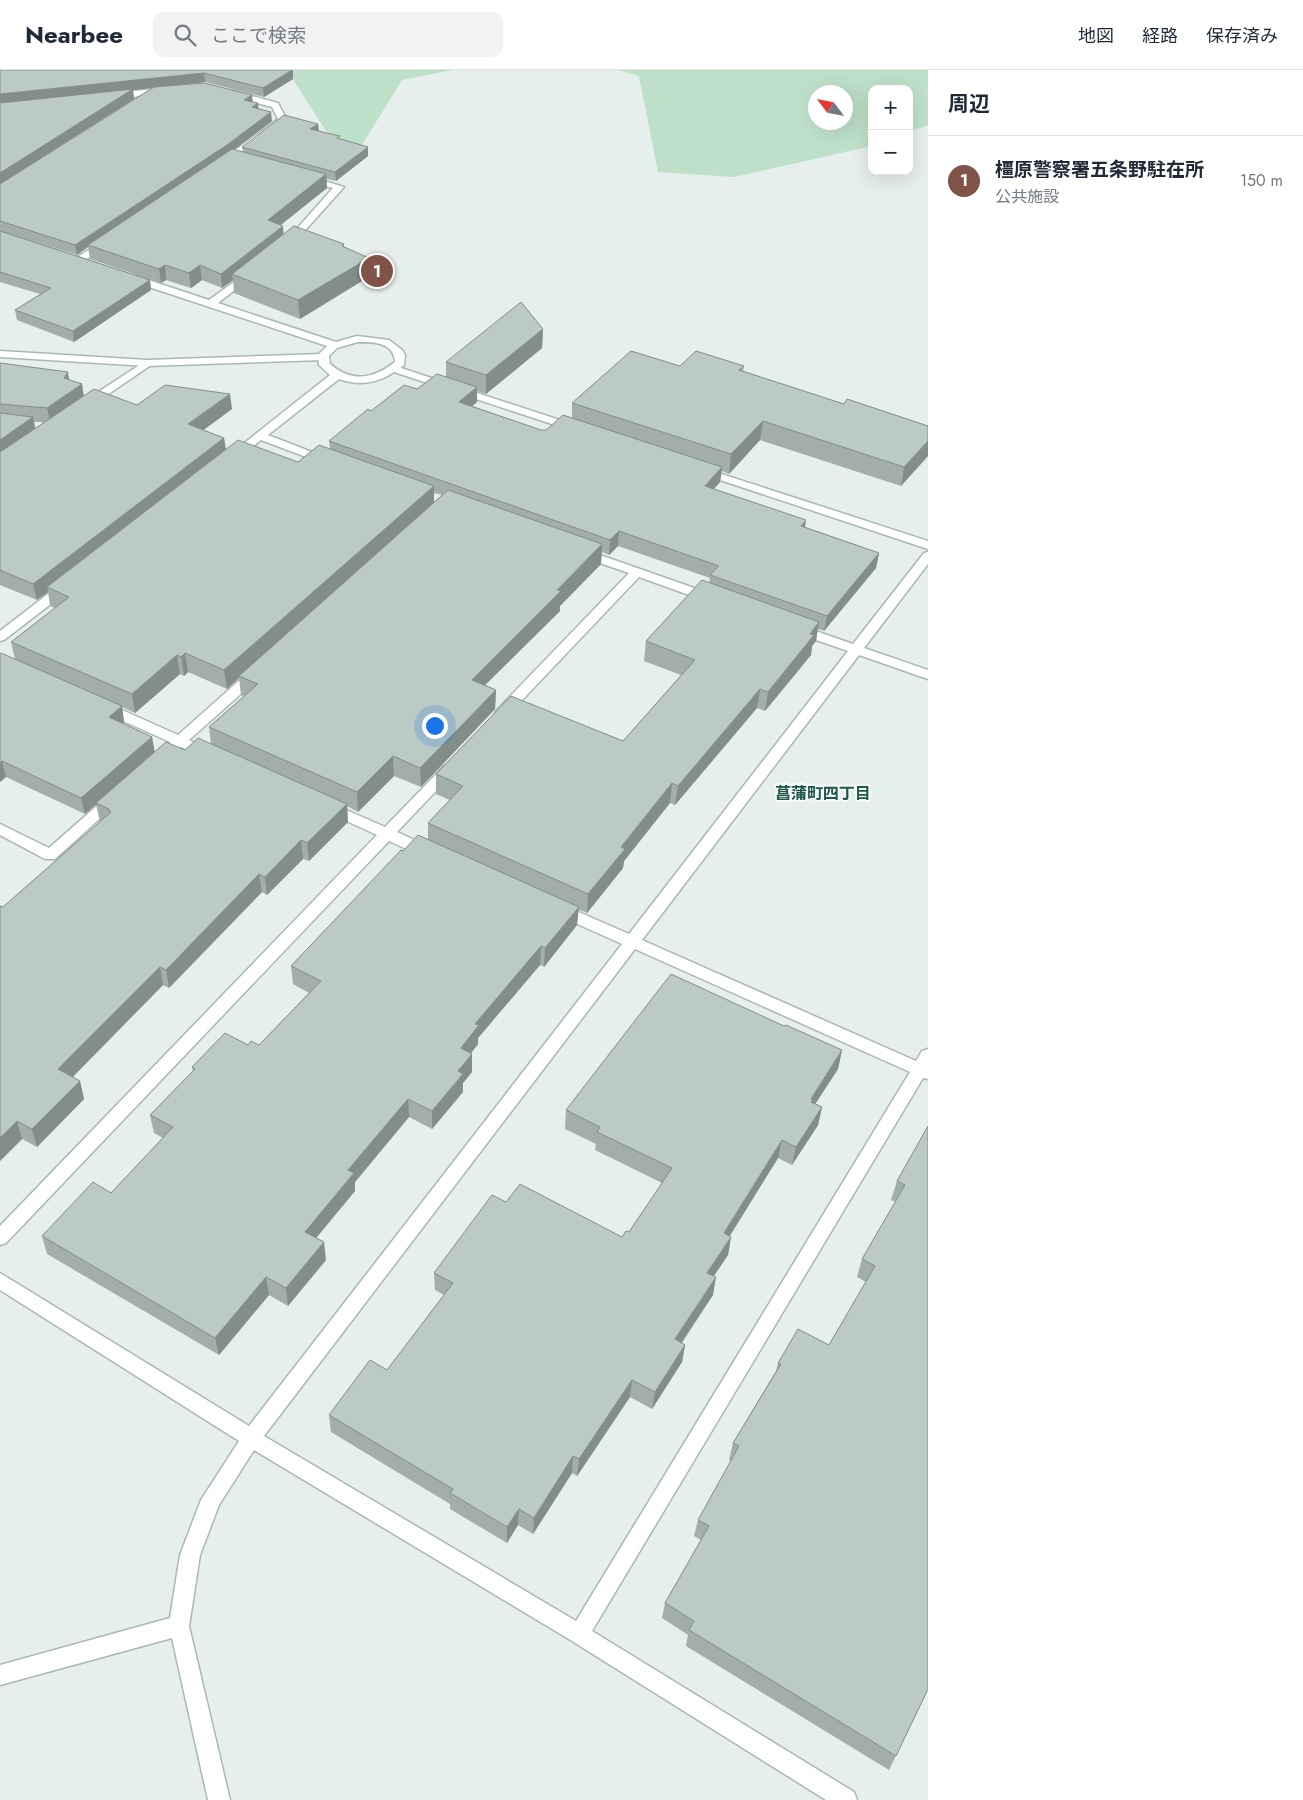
<!DOCTYPE html>
<html lang="ja">
<head>
<meta charset="utf-8">
<style>
  :root { --surface:#fff; --page:#f2f2f3; --text:#1f2937; --muted:#747a83; --line:#e0e1e3; --accent:#805248 }
  body { margin:0; font-family:Jost,"Noto Sans JP",sans-serif; background:var(--page); color:var(--text) }
  .controls { position:absolute; right:15px; top:15px; display:grid; overflow:hidden; border-radius:10px; box-shadow:0 5px 20px #0002 }
  .controls button { width:45px; height:45px; display:grid; place-items:center; padding:0; border:0; border-bottom:1px solid var(--line); background:var(--surface); color:var(--text); font:25px sans-serif }
  .compass { position:absolute; left:808px; top:15px; width:45px; height:45px; border-radius:50%; background:var(--surface); box-shadow:0 5px 20px #0002; rotate:302deg }
  .you { position:absolute; left:434px; top:655px; width:18px; height:18px; margin:-12px; border:4px solid #fff; border-radius:50%; background:#1a73e8; box-shadow:0 0 0 8px #1a73e833 }
  .badge { display:grid; place-items:center; width:32px; height:32px; border-radius:50%; background:var(--accent); color:#fff; font-size:16px; font-weight:700 }
  .pin { position:absolute; translate:-50% -50%; border:2px solid #fff; box-shadow:0 1px 5px #0006 }
  .list { margin:0; padding:0; list-style:none }
  h2 { display:flex; justify-content:space-between; align-items:center; height:65px; margin:0; padding:0 20px; font-size:21px }
  h2 small { font-size:16px; font-weight:400; color:var(--muted) }
  .list li { display:grid; grid-template-columns:32px 1fr auto; gap:15px; align-items:center; box-sizing:border-box; height:90px; padding:0 20px; border-top:1px solid var(--line) }
  .list b { display:block; font-size:19px; white-space:nowrap }
  .list p { margin:0; font-size:16px; white-space:nowrap; color:var(--muted) }
  .list em { font-size:16px; font-style:normal; color:var(--muted) }
  .icon { flex:none; width:28px; height:28px; fill:none; stroke:currentColor; stroke-width:2; stroke-linecap:round; stroke-linejoin:round }
  .map { position:relative; flex:none; width:928px; height:1730px; overflow:hidden }
  header { display:flex; align-items:center; gap:30px; box-sizing:border-box; height:70px; padding:0 25px; background:var(--surface); border-bottom:1px solid var(--line) }
  header strong { font-size:24px }
  nav { display:flex; gap:28px; margin-inline-start:auto; font-size:18px }
  .search { width:350px; height:45px; background:var(--page); display:flex; align-items:center; gap:12px; box-sizing:border-box; padding:0 18px; border-radius:10px; color:var(--muted); font-size:19px }
  main { display:flex }
  aside { flex:1; background:var(--surface) }
  .map>svg:first-child { display:block }
  .green { fill:#bee0c8; fill-rule:evenodd }
  .lines { fill:none; stroke-linecap:round; stroke-linejoin:round }
  .minor-casing { stroke:#a8b8b3; stroke-width:3 }
  .tertiary-casing { stroke:#a8b8b3; stroke-width:3 }
  .minor { fill:#fff; fill-rule:evenodd }
  .tertiary { fill:#fff; fill-rule:evenodd }
  .wall { fill:#a1aea9; fill-rule:evenodd }
  .shaded-wall { fill:#838d89 }
  .building { fill:#bbcac4; stroke:#838d89 }
  .labels { text-anchor:middle; dominant-baseline:central; stroke-width:4; stroke-linejoin:round; paint-order:stroke }
  .neighbourhood-label { font-size:16px; font-weight:bold; fill:#1e5649; stroke:#f7fbf9 }
</style>
</head>
<body>
<header>
<strong>Nearbee</strong>
<div class="search"><svg class="icon" aria-label="search" viewBox="0 0 24 24"><circle cx="10" cy="10" r="6"/><path d="M15 15l6 6"/></svg>ここで検索</div>
<nav><a>地図</a><a>経路</a><a>保存済み</a></nav>
</header>
<main>
<div class="map">
<svg width="928" height="1730" viewBox="0 0 928 1730">
  <rect width="100%" height="100%" fill="#e6efeb"/>
  <path class="green" d="M287,0H453L402,10L360,78L326,61Z
    M619,0H928V55L909,62V19H872V76L734,107L658,102L639,6ZM846,22V52H816V22Z"/>
  <g class="lines">
    <defs>
      <path id="minor" d="M164,18L168,21L167,23L115,29L111,26L115,23Z
        M233,21L278,33L287,50L225,95L220,92L222,90L278,49L272,37L230,26V22Z
        M308,106L344,117L292,175H286V171L333,118L305,111L303,109Z
        M106,169L109,170V174L82,192H76V188Z
        M249,201L254,204L253,206L218,233L336,272L357,266L389,270L402,280L405,285L404,295C384,311 364,318 339,309L268,365L330,389L332,391L330,393H322L261,370L238,388L234,389L228,386L330,305L319,295L318,285L327,276L128,210L127,208L128,206H136L209,230ZM358,272C373,272 394,272 395,292C373,309 352,313 330,294L329,286L337,278Z
        M147,290L151,291L152,293L151,295L91,336H83L82,334L83,332Z
        M583,479L714,525L716,528L710,532L706,531L639,507L507,646H497L495,643L497,640L629,503L579,486L577,483L579,480Z
        M928,482V494L864,578L928,600V609L859,585L642,870L916,991L922,981L928,979V1009L923,1008L592,1561L854,1722L857,1730H826L572,1571L254,1380L219,1435L200,1485L189,1556L230,1730H208L172,1568L0,1615V1595L170,1548L180,1485L201,1430L239,1371L0,1220V1203L249,1356L622,874L555,844L553,840L555,836L560,835L565,836L629,864L848,581L793,562L791,559L793,556H801L853,574L924,483ZM635,879L910,1002L576,1551L264,1366Z
        M65,513L69,514L71,517L69,520L4,570L0,571V561L61,514Z
        M256,599L261,600L262,603L261,606L189,670L213,681L215,684L213,687H203L181,677L174,680L169,679L167,676L170,672L101,641L99,638L101,635H111L178,665L251,600Z
        M449,694L454,696L456,699L454,702L397,762L432,778L434,782L432,786H422L389,771L6,1173L0,1175V1156L377,765L325,741L323,738L325,735H335L385,757L444,696Z
        M113,724L118,726L120,729L118,732L55,789H45L0,765V754L49,778L108,726Z"/>
      <path id="tertiary" d="M0,281L147,290L323,284L328,287L323,290L147,296L0,287Z
        M395,296L578,356L580,358L574,361L570,360L391,301L390,299Z
        M703,398L928,471V479L699,403L697,401L699,399Z"/>
    </defs>
    <use href="#minor" class="minor-casing"/>
    <use href="#tertiary" class="tertiary-casing"/>
    <use href="#minor" class="minor"/>
    <use href="#tertiary" class="tertiary"/>
  </g>
  <path class="wall" d="M0,0H293V9L264,27L205,12L133,20L134,29L8,109L253,32L258,33V39L272,51L234,80L243,82L242,77L318,54L319,61L341,69L368,86L336,111L327,109V118L281,155L283,156V164L344,174V177L369,188L370,206L300,249L234,223L233,210L222,218L202,210L191,218L166,210L161,213L90,189L88,177L77,185L17,166L150,210L151,220L74,272L17,250L15,240L40,224L0,212Z
    M543,259L542,278L486,324L477,321V332L472,336L541,360H546L572,348V333L680,296H744L743,302L844,334L928,356V386L901,416L760,370L729,404L722,401L720,412L714,419L805,457L879,483L876,498L824,561L818,559L816,571L812,576L811,585L765,641L757,638L675,735L670,733L624,791L623,798L587,843L578,839L577,855L544,897L540,895L478,968V974L471,983L472,1002L463,1013V1022L432,1059L409,1047L355,1112V1121L316,1168L326,1190L288,1236L269,1225L219,1285L47,1184L42,1166L111,1123L163,1068L154,1063L150,1045L193,1001L192,997L248,975H259L309,923L293,914L291,896L403,781L428,770V753L450,730L436,724V704L623,671L681,605L644,591L646,571L709,513L710,508L618,476L609,485L602,482L601,494L560,536V541L485,615L496,620L495,639L421,717L394,706L358,742L347,736L348,752L309,791L303,789L267,825L262,822L169,918L163,915L72,1007L80,1011L84,1029L37,1077L22,1069L0,1091L3,837L100,752L96,734L85,744L6,707L0,712V584L15,589L11,572L55,538L50,536L48,522L37,530L0,515V293L69,310L82,314L84,326L137,335L232,339L203,360L224,368L226,379L298,392L330,379L329,371L371,341L446,307V292ZM34,352H42L44,353L35,358ZM434,423L442,425L434,432ZM188,602L227,619L239,608L241,625L244,626L209,657L211,674L185,680L154,682L152,667L123,653L124,652L122,637L135,643L180,604L184,606Z
    M784,956L842,980L838,999L815,1034L822,1037L818,1055L792,1095L778,1088L730,1166L731,1167L728,1185L714,1206L713,1225L682,1273L685,1275L682,1292L652,1339L630,1327L577,1406L572,1403L533,1464L518,1455L507,1473L450,1439V1434L331,1362L329,1345L387,1300L444,1225L435,1220L434,1203L506,1132L622,1167L629,1162L662,1113L595,1080L596,1074L565,1059L566,1040Z
    M928,1056V1619L889,1700L686,1576L688,1565L662,1548L665,1533L701,1470L694,1466L698,1450L731,1391L729,1390L733,1373L776,1301L778,1293L829,1275L866,1212L857,1207L862,1189L896,1132L891,1130L897,1111Z"/>
  <path class="shaded-wall" d="M293,0V9L264,27L263,18Z
    M204,3L205,12L133,20L134,29L0,114V24Z
    M252,25L253,34L244,30Z
    M258,33L259,43L252,37Z
    M271,42L272,51L228,84L88,175V177L77,185L75,175Z
    M318,54L319,63L310,59Z
    M368,77V86L336,111L335,102Z
    M326,104L327,118L269,164L268,150Z
    M283,156L284,170L232,204L233,210L222,218L221,204Z
    M369,188L370,206L300,249L298,230Z
    M165,195L166,210L161,213L159,199Z
    M200,195L202,210L191,218L189,203Z
    M150,210L151,220L74,272L73,261Z
    M543,259L542,278L486,324V305Z
    M68,302L70,317L64,308Z
    M82,314L84,330L50,353L47,338Z
    M477,317V332L459,347V332Z
    M230,324L232,339L190,370L188,354Z
    M33,347L36,362L0,388V370Z
    M763,351L760,370L729,404L731,384Z
    M224,368L226,383L47,517L48,522L37,530L33,514Z
    M928,371V386L901,416L904,397Z
    M722,397L720,412L703,431L705,416Z
    M434,416V435L239,606V608L227,619L224,600Z
    M806,450L804,466L801,456Z
    M619,461L618,476L609,485L610,470Z
    M602,474L601,494L560,536V541L471,629L472,610Z
    M879,483L876,498L824,561L827,546Z
    M819,552L816,571L812,576L811,585L765,641L768,622L810,564Z
    M185,583L188,602L184,606L181,587Z
    M177,585L180,604L135,643L132,624Z
    M760,619L757,638L675,735L678,716Z
    M496,620L495,639L421,717L420,698Z
    M122,636L124,652L112,663L109,647Z
    M152,667L155,683L85,744L81,728Z
    M393,686L394,706L358,742L357,722Z
    M2,691L6,707L0,712V693Z
    M672,713L670,733L624,791L623,798L587,843L588,824L621,777Z
    M347,734L348,752L309,791L307,773Z
    M301,770L303,789L267,825L265,807Z
    M259,804L262,822L169,918L166,900Z
    M579,837L577,855L544,897L545,878Z
    M541,876L540,895L478,968V974L461,996V978L475,954Z
    M160,897L163,915L63,1017L58,999Z
    M842,980L838,999L810,1042L811,1029Z
    M472,984V1002L463,1013V1022L432,1059V1041L458,1001Z
    M80,1011L84,1029L37,1077L32,1059Z
    M408,1029L409,1047L355,1112V1121L307,1179L305,1162L348,1100Z
    M822,1037L818,1055L792,1095L796,1077Z
    M17,1051L22,1069L0,1091V1068Z
    M782,1070L778,1088L720,1181L724,1163Z
    M731,1167L728,1185L704,1220L707,1203Z
    M324,1172L326,1190L288,1236L286,1218Z
    M266,1207L269,1225L219,1285L215,1268Z
    M716,1207L713,1225L672,1286L675,1269Z
    M685,1275L682,1292L652,1339L655,1322Z
    M632,1310L630,1327L577,1406L579,1389Z
    M573,1386L572,1403L533,1464L534,1448Z
    M519,1439L518,1455L507,1473V1457Z"/>
  <path class="building" d="M0,0H292L263,18L204,3L0,24Z
    M204,13L252,25L244,30L258,33L252,37L271,42L227,75L75,175L0,151V114L154,17Z
    M133,19L0,103V33Z
    M284,45L318,54L310,59L340,66L337,68L368,77L335,102L242,77Z
    M232,79L326,104L268,150L283,156L221,204L200,195L189,203L165,195L159,199L88,175Z
    M294,156L344,174L342,176L369,188L298,230L232,204Z
    M0,161L150,210L73,261L15,240L51,218L0,202Z
    M521,232L543,259L486,305L446,292Z
    M631,281L680,296L696,281L744,296L739,300L844,334L847,329L928,356V371L904,397L763,351L731,384L572,333Z
    M0,293L68,302L64,308L82,314L47,338L0,334Z
    M437,304L477,317L459,332L541,360H546L563,345L722,397L705,416L806,450L801,456L879,483L827,546L710,505L719,496L619,461L610,470L329,371L368,339L371,341L404,315L417,319Z
    M165,315L230,324L188,354L224,368L33,514L0,500V382L94,319L137,335Z
    M0,343L33,347L0,370Z
    M238,370L298,392L319,375L434,416L224,600L185,583L181,587L177,585L132,624L11,572L69,527L47,517Z
    M448,420L602,474L557,520L561,521L472,610L496,620L420,698L393,686L357,722L209,657L258,614L239,606Z
    M702,510L819,552L810,564L814,565L768,622L760,619L678,716L672,713L621,777L625,779L588,824L428,753L463,716L436,704L511,626L623,671L695,590L646,571Z
    M1,583L122,636L109,647L152,667L81,728L2,691L0,693V584Z
    M198,668L347,734L307,773L301,770L265,807L259,804L166,900L160,897L58,999L80,1011L32,1059L17,1051L0,1068V836L3,837L111,742L108,740L109,739L96,733L166,672L185,680Z
    M418,765L579,837L545,878L541,876L475,954L479,955L461,978L472,984L458,1001L463,1004L432,1041L408,1029L348,1100L354,1103L305,1162L324,1172L286,1218L266,1207L215,1268L42,1166L93,1112L111,1123L173,1057L150,1045L195,999L192,997L225,963L248,975L251,971L259,975L321,911L291,896L401,780L403,781Z
    M671,904L784,956L786,955L842,980L811,1029L813,1030L811,1032L822,1037L796,1077L782,1070L724,1163L731,1167L707,1203L716,1207L675,1269L685,1275L655,1322L632,1310L579,1389L573,1386L534,1448L519,1439L507,1457L450,1423L453,1419L329,1345L370,1290L387,1300L453,1213L434,1203L492,1125L506,1132L520,1114L622,1167L626,1161L629,1162L672,1098L597,1062L600,1057L566,1040Z
    M928,1056V1619L896,1686L689,1560L694,1551L665,1533L709,1456L698,1450L739,1376L733,1373L781,1294L778,1293L798,1259L829,1275L875,1196L862,1189L905,1115L897,1111Z"/>
  <g class="labels">
    <g class="neighbourhood-label">
      <text x="823" y="723">菖蒲町四丁目</text>
    </g>
  </g>
</svg>
<div class="controls">
<button>+</button>
<button>−</button>
</div>
<svg class="compass" viewBox="-18 -18 36 36"><path d="M0-13l5 13h-10z" fill="#e53935"/><path d="M0 13l5-13h-10z" fill="#747a83"/></svg>
<div class="you"></div>
<div class="pin badge" style="left:377px;top:201px">1</div>
</div>
<aside>
<h2>周辺<small></small></h2>
<ul class="list">
<li><span class="badge">1</span><div><b>橿原警察署五条野駐在所</b><p>公共施設</p></div><em>150 m</em></li>
</ul>
</aside>
</main>
</body>
</html>
